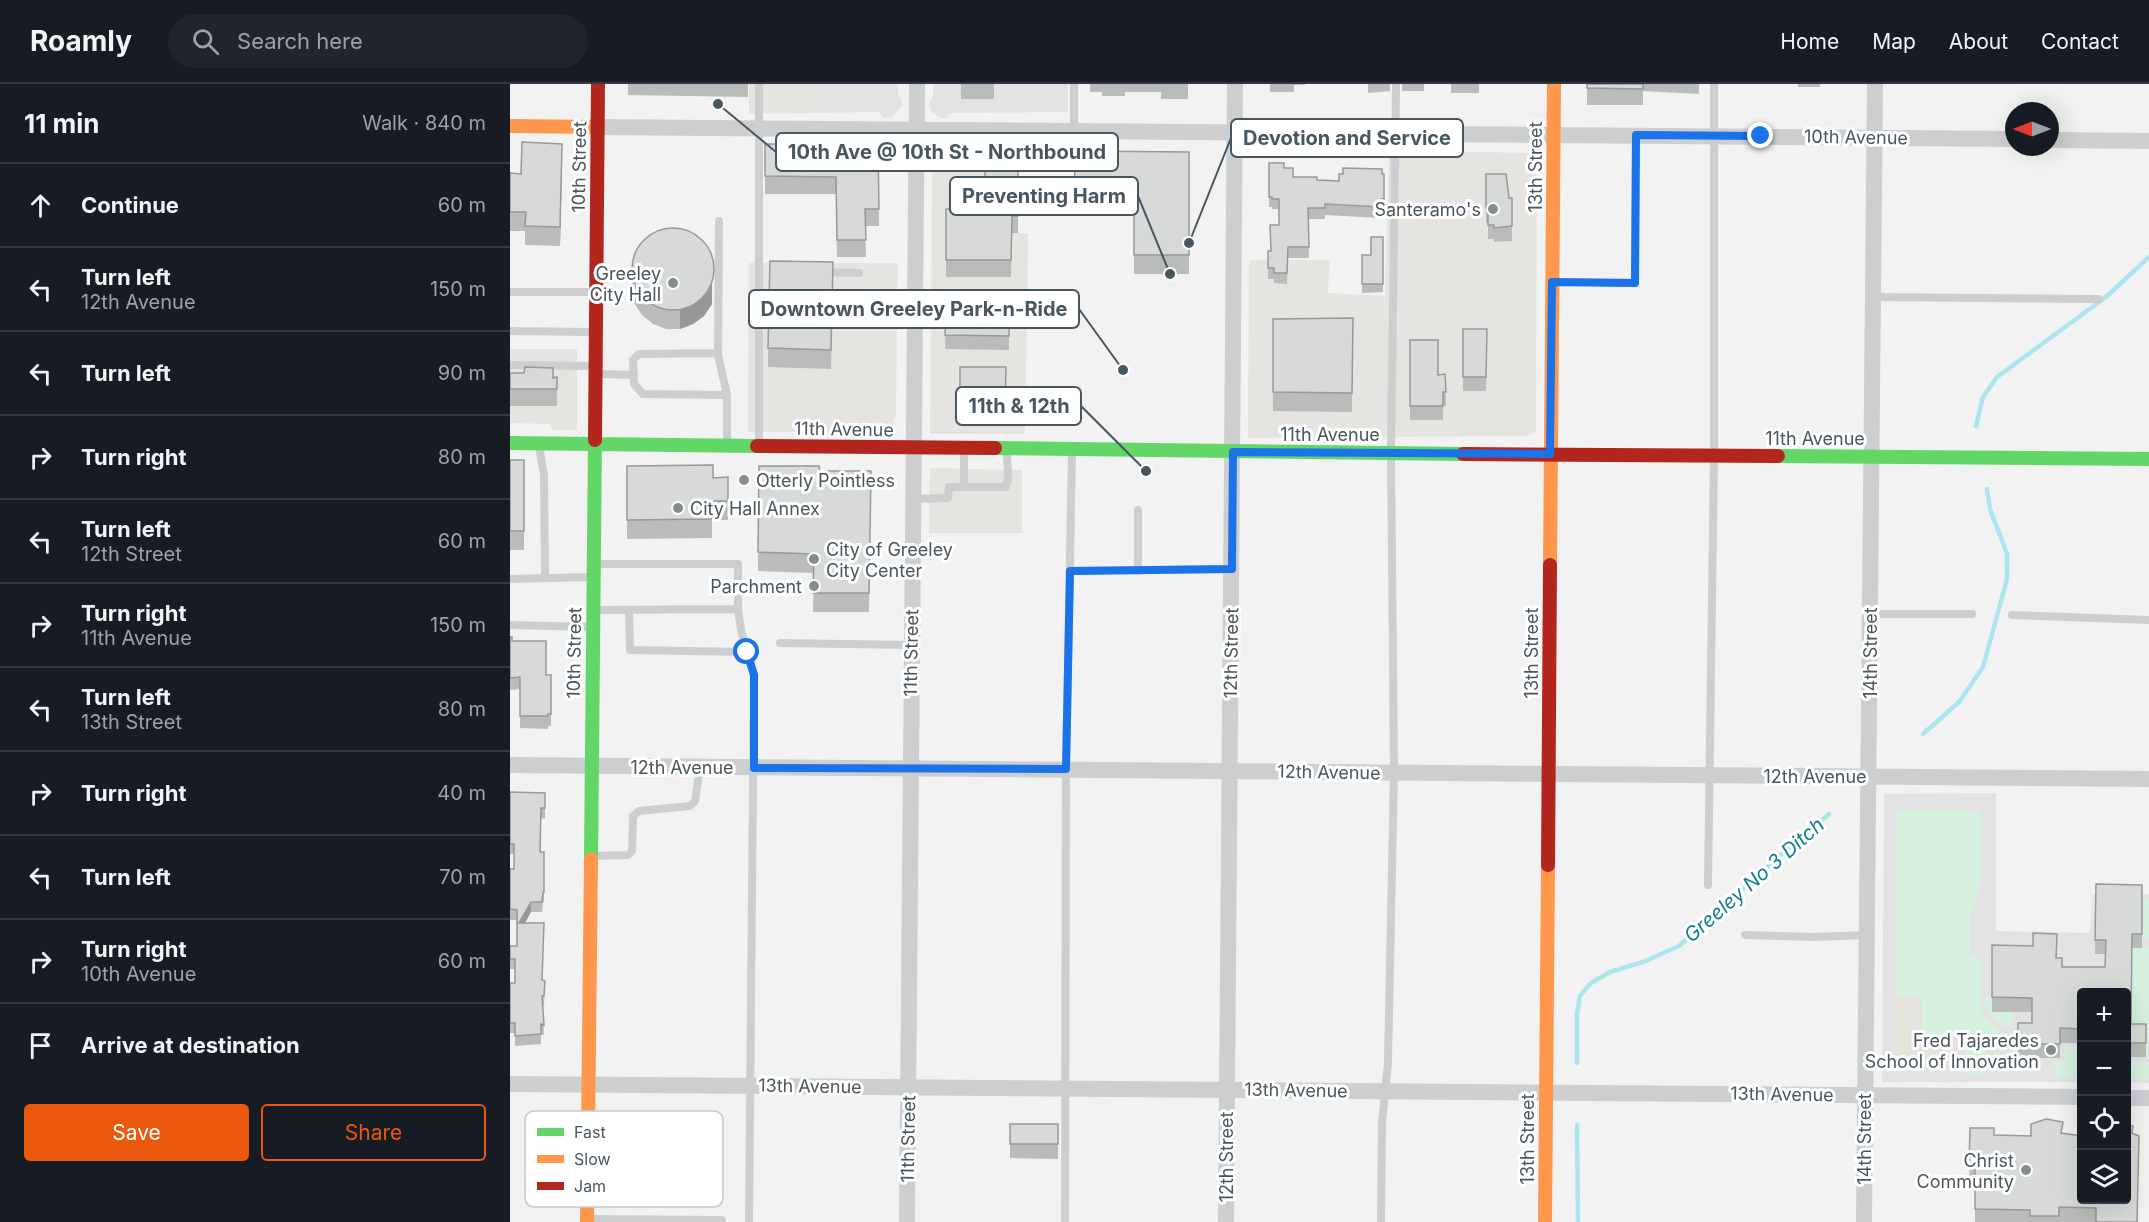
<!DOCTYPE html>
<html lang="en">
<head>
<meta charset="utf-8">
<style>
  :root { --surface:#171b24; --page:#20242c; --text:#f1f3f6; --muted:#9ea1a6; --line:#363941; --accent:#ea580c }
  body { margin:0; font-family:Inter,sans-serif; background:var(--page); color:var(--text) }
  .controls { position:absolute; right:18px; bottom:18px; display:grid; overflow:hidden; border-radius:6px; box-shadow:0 6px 24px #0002 }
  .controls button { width:54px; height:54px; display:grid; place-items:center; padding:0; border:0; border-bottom:2px solid var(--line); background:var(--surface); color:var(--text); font:30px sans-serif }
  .compass { position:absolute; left:1495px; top:18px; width:54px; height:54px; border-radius:50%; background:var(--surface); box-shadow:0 6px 24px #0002; rotate:270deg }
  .stop { position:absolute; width:18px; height:18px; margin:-14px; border:4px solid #1a73e8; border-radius:50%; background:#fff }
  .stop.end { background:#1a73e8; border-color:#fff; box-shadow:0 2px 6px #0008 }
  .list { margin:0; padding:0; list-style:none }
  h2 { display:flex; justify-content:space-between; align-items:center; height:78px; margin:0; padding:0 24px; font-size:26px }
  h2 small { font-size:20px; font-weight:400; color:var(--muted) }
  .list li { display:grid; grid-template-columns:39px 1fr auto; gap:18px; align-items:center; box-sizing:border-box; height:84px; padding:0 24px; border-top:2px solid var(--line) }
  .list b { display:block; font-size:22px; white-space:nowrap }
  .list p { margin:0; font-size:20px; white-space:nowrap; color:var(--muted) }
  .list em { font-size:20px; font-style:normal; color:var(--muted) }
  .actions { display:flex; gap:12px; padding:18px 24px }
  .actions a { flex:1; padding:14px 0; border:2px solid var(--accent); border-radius:6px; text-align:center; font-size:21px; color:var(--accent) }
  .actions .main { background:var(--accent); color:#fff }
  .icon { flex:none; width:33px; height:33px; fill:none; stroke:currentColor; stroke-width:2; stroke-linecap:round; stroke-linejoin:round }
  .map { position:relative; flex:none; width:1639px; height:1138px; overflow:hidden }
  header { display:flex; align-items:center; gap:36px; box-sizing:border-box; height:84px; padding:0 30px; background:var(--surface); border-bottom:2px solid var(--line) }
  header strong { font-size:28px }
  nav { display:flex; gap:33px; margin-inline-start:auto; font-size:21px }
  .search { width:420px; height:54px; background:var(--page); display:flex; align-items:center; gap:15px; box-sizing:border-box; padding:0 21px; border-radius:33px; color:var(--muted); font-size:22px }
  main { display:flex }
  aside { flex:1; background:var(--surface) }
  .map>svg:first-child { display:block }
  .commercial { fill:#e6e4e1 }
  .education { fill:#e4e3e4 }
  .green { fill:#d6f1df }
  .sand { fill:#e5e3de }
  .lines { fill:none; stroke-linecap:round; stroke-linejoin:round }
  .stream { stroke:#abe6ee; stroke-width:4.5 }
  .lane { stroke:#ccced0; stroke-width:8 }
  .street { stroke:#ccced0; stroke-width:16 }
  .fast { stroke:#63d668; stroke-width:14 }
  .slow { stroke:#ff974d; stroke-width:14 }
  .jam { stroke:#b3261e; stroke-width:14 }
  .wall { fill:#babbbb }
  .shaded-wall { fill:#979999 }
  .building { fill:#d8dada; stroke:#979999; stroke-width:1.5 }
  .route { stroke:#1a73e8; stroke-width:8 }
  .poi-dot { fill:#848d92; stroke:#fff; stroke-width:2 }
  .labels { text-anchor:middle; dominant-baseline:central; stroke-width:6; stroke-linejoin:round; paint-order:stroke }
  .street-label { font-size:18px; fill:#48565f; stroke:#fff }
  .poi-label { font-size:18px; fill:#48565f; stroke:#fff; text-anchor:end }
  .water-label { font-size:20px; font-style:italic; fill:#0d7f8f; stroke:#fff }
  .key { fill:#fff; stroke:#c8cccf; stroke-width:1.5 }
  .key-label { font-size:16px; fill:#48565f }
  .leader { fill:none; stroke:#48565f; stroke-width:2 }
  .callout-dot { fill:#48565f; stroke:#fff; stroke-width:2 }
  .callout { fill:#fff; stroke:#48565f; stroke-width:2 }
  .callout-label { font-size:20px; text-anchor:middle; font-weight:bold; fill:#48565f }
</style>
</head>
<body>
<header>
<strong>Roamly</strong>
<div class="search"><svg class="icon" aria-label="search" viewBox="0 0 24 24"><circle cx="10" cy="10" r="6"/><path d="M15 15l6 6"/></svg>Search here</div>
<nav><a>Home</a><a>Map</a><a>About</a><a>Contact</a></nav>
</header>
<main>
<aside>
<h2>11 min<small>Walk · 840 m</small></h2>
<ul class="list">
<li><svg class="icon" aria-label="ahead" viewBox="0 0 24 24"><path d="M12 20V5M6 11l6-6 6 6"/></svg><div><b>Continue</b></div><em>60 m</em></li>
<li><svg class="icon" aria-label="left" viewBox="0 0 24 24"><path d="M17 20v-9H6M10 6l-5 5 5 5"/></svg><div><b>Turn left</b><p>12th Avenue</p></div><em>150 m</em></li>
<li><svg class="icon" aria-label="left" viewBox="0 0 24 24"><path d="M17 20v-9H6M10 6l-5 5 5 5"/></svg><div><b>Turn left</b></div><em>90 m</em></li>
<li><svg class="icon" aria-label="right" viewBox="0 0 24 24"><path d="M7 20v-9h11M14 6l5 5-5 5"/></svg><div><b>Turn right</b></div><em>80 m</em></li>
<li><svg class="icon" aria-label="left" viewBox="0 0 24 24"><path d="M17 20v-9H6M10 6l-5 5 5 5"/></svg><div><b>Turn left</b><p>12th Street</p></div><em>60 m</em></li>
<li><svg class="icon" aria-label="right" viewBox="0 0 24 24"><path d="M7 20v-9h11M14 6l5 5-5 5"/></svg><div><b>Turn right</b><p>11th Avenue</p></div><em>150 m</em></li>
<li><svg class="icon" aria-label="left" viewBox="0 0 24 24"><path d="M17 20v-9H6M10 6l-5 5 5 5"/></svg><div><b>Turn left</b><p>13th Street</p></div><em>80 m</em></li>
<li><svg class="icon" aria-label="right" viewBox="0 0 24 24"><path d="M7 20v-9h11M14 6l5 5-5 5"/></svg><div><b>Turn right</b></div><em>40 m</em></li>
<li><svg class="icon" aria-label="left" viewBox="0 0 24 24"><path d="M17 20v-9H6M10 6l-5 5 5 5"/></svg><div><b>Turn left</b></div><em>70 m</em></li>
<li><svg class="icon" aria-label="right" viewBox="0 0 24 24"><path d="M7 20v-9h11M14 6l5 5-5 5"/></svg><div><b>Turn right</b><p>10th Avenue</p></div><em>60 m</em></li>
<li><svg class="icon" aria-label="arrive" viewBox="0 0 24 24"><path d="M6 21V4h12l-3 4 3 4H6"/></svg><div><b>Arrive at destination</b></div></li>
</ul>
<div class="actions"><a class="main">Save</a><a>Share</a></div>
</aside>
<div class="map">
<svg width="1639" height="1138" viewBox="0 0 1639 1138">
  <rect width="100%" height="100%" fill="#f2f2f2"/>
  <path class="commercial" d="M239,0H303L302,29L239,30Z
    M431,60H441L445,63L475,64L485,149H518L515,350H420L422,82L419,80L418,72L421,65Z
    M879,67L1027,69L1026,347L1018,352L738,354L739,176H820L818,209L875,212Z
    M239,179H388L386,329L382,342L377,348H238Z
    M0,265H67V346H43L40,340L0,339Z
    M420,384L512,386V449H419Z"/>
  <path class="education" d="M303,0H388V11L392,15V22L381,34H373L369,28L302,29Z
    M423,0H558V28L440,29L437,34H431L422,28L419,23L420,16L423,12Z
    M1486,709V847L1580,849L1582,810H1639V999L1617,998L1616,908H1572L1571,998H1372L1374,710Z"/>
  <path class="green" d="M1387,727H1470V803L1460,830V873H1470L1471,924L1473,930L1489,948L1484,952L1412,953L1411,912H1386Z
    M1632,815H1639V855H1632Z
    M1622,864H1639V973H1636V954H1621Z
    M1482,912V927L1503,928V937L1493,944L1475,922V913Z
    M1455,954H1477V990H1455Z
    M1555,963H1571V994L1545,993L1546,977H1554Z
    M1617,978H1639V995L1617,994Z"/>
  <path class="sand" d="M1386,912H1411L1412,952H1454V976H1385Z"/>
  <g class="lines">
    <path class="stream" d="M1466,342L1473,313L1487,293L1596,213L1639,173
      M1413,650L1449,618L1473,583L1497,495V470L1480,425L1477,405
      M1067,979V930L1070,912L1081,899L1100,888L1133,878L1169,862L1271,771L1319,730
      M1067,1041L1068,1138"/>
    <path class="lane" d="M564,0V46
      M209,137L208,271L217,311V361
      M314,188L349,189
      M1042,198L1125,199L1126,51
      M0,208H84
      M1363,213L1589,215
      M0,247L82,248
      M208,269L129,270L123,276L124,300L133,310L217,311
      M0,281L82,282
      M89,290L124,291
      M29,362L34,391L35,493
      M249,362V0
      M454,403V365
      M403,415L438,414L439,403H496L498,395L497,366
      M628,426V487
      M87,480H228V525
      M560,487L722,485
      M0,495L80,493
      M87,526L228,525L231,546L237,568
      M119,527L120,566L237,568L244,591L239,1138
      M1360,530H1462
      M1502,531L1639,536
      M0,541L81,543
      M270,559L402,561
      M83,772L118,771L122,767L123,732L129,727L180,722L185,717L190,683
      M1198,801L1204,372V0
      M1235,851L1304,853L1357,851
      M80,1135L212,1136
      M555,1138L556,685L562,368
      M871,1138L872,1039L878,978L884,688L881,369L886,0"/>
    <path class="street" d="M88,43L1504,55
      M1540,56L1639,57
      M0,681L1639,695
      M0,1000L1572,1013
      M1616,1014H1639
      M397,1138L407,0
      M716,1138L725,0
      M1354,1138L1365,0"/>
    <path class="fast" d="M0,359L247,362
      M485,364L953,370
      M1268,372L1639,375
      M81,775L85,356"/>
    <path class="slow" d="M0,42L88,43
      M1040,481L1044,0
      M77,1138L81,775
      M1035,1138L1038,781"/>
    <path class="jam" d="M85,356L88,0
      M247,362L485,364
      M953,370L1268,372
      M1038,781L1040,481"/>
  </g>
  <path class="wall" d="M118,0H238V13L118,11Z
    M451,0H484V15H451Z
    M580,0H678V15H651V8H615V12H592V8H580Z
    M760,0H795V1H784V8H760Z
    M858,0H880V7L858,9Z
    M892,0H914V7H892Z
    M941,0H969V9H941Z
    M1077,0H1189V10L1133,7V21H1077Z
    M1288,0H1310V3H1288Z
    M255,60L312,65H368L369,142H355L356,173H327L326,110H255Z
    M679,68V190H624V113L592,112V121H564V102Z
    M508,69V149H502L501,193H436V125L475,126L493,70Z
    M52,79L50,162L15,161V147H0V89L11,90Z
    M759,79L774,84L783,93L807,96L829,97L874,90V126H871V134L815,131V135H798L799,174H778L777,200L764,199V195H758V167H761L769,141V125H762V123H759Z
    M976,90L999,114H1002V157L984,158V155H978V138H976Z
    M873,153V208L852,209V171H861Z
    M122,186L202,220L194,232L183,240L170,245H156L143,240L132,231L124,219L122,205Z
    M323,197L321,285L258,283V264Z
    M436,221L499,222V266L435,265Z
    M843,234L842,328L763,327V235Z
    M953,245H977L976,307H953Z
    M900,256L928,291L935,290L936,322H933V336H900Z
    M450,283H496L495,337H450Z
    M0,289L47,293V322H0Z
    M0,376H14V466H0Z
    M117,382L203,394L218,393V436H202V454L117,455Z
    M249,382L310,387H361L359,528H303L304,489L248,487Z
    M0,553L2,557L36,591H41V642H38V645L10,644V605L0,606Z
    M0,708L35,709V735L31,734V768H34V818H33L32,828H21L15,839L32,896L35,897L34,922H33L34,951L31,950V960L5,962V949H0V899H5V885H0V862H7V836H0V785H4V770H0Z
    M1586,800L1632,801V864H1622L1621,940H1636V973H1617V909H1572V959H1550V974H1508V939H1522V928H1482V861L1546,874L1552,883H1595L1596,870H1585Z
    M500,1040H548V1075L500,1074Z
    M1460,1044L1484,1051L1521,1052L1553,1049L1572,1116L1623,1049L1628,1138H1465V1101H1459Z"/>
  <path class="shaded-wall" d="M52,60V79L50,162V143Z
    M202,171V220L194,232L183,240L170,245V226Z
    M21,818V828L9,849V839Z"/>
  <path class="building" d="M1077,0H1133V5L1077,4Z
    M12,58L52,60L50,143L15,142L16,128H0V89L11,90Z
    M255,60H312V65H368L369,125H355L356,156H327L326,93L255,92Z
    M475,63H493V70L508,69V132H502L501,176H436V125H441V117H452V126H475Z
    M566,67L679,68V171H624V94L592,93V102H564Z
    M759,79H774V84H783V93H807V96L829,97V90H833V84L872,85V90H874V115H871V123L815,120V124H798L799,163H778L777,189H764V184H758V167H761L760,141H769V115H762V113H759Z
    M976,90H996L999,114H1002V142L984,144V141H978V124H976Z
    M122 185a41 41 0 1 1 82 0a41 41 0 1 1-82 0Z
    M861,153H873V200H852V171H861Z
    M260,177L323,178L321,266L258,264Z
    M436,221L499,222V252L435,251Z
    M843,234L842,309L763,308V235Z
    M953,245H977L976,293H953Z
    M900,256H928V291L935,290L936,308H933V322H900Z
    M15,283L43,284V294L47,293V305H0V289H14Z
    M450,283H496L495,323L450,322Z
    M0,376H14V447H0Z
    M203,381V394L218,393V417H202V435L117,436V382Z
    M249,382H309L310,387H361L359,509H303L304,470L248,468Z
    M0,553H2V557H36V591H41V630H38V632H10V593L0,594Z
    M0,708L35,709V724H31L30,768H34V808H33L32,818H21L9,839H34L32,896L35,897L34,912H32L34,941L31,940V950L5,952V939H0V899H5V875H0V862H7V826L0,825V785H4V760H0Z
    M1586,800L1632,801V850H1622L1621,940H1636V959H1617V909H1572V945L1550,944V960H1508V939H1522V914L1482,913V861L1523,862V849L1547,850L1546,874H1552V883H1595L1596,856H1585Z
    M1536,1035L1553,1038L1551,1049L1572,1052V1116H1617V1041L1623,1042L1622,1049L1629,1052L1627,1138H1586V1124L1549,1123V1132H1520V1126L1465,1125V1082H1459L1460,1044H1484V1051L1521,1052V1040Z
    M500,1040H548V1060H500Z"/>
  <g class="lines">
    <path class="route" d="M237,568L244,591V684L556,685L560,487L722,485L723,368L1040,370L1042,198L1125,199L1126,51L1251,52"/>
  </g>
  <g class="poi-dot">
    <circle cx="983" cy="125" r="6"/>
    <circle cx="163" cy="199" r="6"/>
    <circle cx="234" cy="396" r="6"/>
    <circle cx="168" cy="424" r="6"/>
    <circle cx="304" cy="475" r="6"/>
    <circle cx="304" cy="502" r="6"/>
    <circle cx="1541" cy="966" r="6"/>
    <circle cx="1516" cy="1086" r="6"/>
  </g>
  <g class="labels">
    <g class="street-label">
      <text transform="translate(1346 53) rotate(1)">10th Avenue</text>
      <text transform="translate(69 83) rotate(-89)">10th Street</text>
      <text transform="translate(1025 83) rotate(-90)">13th Street</text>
      <text transform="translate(334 345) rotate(1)">11th Avenue</text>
      <text x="820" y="350">11th Avenue</text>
      <text x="1305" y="354">11th Avenue</text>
      <text transform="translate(64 569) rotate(-89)">10th Street</text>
      <text transform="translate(401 569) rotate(-89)">11th Street</text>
      <text transform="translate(721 569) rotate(-89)">12th Street</text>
      <text transform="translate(1021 569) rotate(-90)">13th Street</text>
      <text transform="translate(1360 569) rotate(-90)">14th Street</text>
      <text x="172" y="683">12th Avenue</text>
      <text transform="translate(819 688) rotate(1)">12th Avenue</text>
      <text x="1305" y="692">12th Avenue</text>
      <text transform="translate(300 1002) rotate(1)">13th Avenue</text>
      <text transform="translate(786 1006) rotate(1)">13th Avenue</text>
      <text transform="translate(1272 1010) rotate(1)">13th Avenue</text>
      <text transform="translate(398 1055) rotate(-89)">11th Street</text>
      <text transform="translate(1017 1055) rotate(-90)">13th Street</text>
      <text transform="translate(1354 1055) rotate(-90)">14th Street</text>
      <text transform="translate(716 1073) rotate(-90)">12th Street</text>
    </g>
    <g class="poi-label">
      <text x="971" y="125">Santeramo's</text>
      <text x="151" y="189">Greeley<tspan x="151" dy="21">City Hall</tspan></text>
      <text x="246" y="396" text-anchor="start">Otterly Pointless</text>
      <text x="180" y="424" text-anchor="start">City Hall Annex</text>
      <text x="316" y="465" text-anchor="start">City of Greeley<tspan x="316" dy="21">City Center</tspan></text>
      <text x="292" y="502">Parchment</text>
      <text x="1529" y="956">Fred Tajaredes<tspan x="1529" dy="21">School of Innovation</tspan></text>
      <text x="1504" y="1076">Christ<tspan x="1504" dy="21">Community</tspan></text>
    </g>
    <g class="water-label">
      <text transform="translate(1244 796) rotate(-41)">Greeley No 3 Ditch</text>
    </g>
  </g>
  <rect x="15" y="1027" width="198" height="96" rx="9" class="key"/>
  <rect x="27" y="1044" width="27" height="8" fill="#63d668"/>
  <rect x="27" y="1071" width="27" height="8" fill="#ff974d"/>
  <rect x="27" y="1098" width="27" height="8" fill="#b3261e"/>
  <g class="key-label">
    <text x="64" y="1054">Fast</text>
    <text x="64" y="1081">Slow</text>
    <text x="64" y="1108">Jam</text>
  </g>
  <path class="leader" d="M679 159L721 54M208 20L266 68M660 190L628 112M613 286L569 225M636 387L571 322"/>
  <g class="callout-dot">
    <circle cx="679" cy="159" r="6"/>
    <circle cx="208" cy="20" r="6"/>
    <circle cx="660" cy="190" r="6"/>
    <circle cx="613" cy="286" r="6"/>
    <circle cx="636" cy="387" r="6"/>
  </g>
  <g class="callout">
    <rect x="721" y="35" width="232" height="38" rx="6"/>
    <rect x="266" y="49" width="342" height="38" rx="6"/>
    <rect x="440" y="93" width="188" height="38" rx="6"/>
    <rect x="239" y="206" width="330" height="38" rx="6"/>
    <rect x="446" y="303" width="125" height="38" rx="6"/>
  </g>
  <g class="callout-label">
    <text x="837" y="61">Devotion and Service</text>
    <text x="437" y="75">10th Ave @ 10th St - Northbound</text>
    <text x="534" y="119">Preventing Harm</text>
    <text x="404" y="232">Downtown Greeley Park-n-Ride</text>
    <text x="509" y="329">11th &amp; 12th</text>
  </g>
</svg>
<div class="controls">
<button>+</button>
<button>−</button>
<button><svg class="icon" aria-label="locate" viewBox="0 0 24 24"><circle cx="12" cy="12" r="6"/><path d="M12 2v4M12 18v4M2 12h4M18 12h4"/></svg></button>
<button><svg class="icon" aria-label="layers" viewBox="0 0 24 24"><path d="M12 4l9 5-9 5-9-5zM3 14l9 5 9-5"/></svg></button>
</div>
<svg class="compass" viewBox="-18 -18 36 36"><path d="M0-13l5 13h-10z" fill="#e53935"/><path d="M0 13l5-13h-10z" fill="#9ea1a6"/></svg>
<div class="stop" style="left:237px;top:568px"></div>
<div class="stop end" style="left:1251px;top:52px"></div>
</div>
</main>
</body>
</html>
